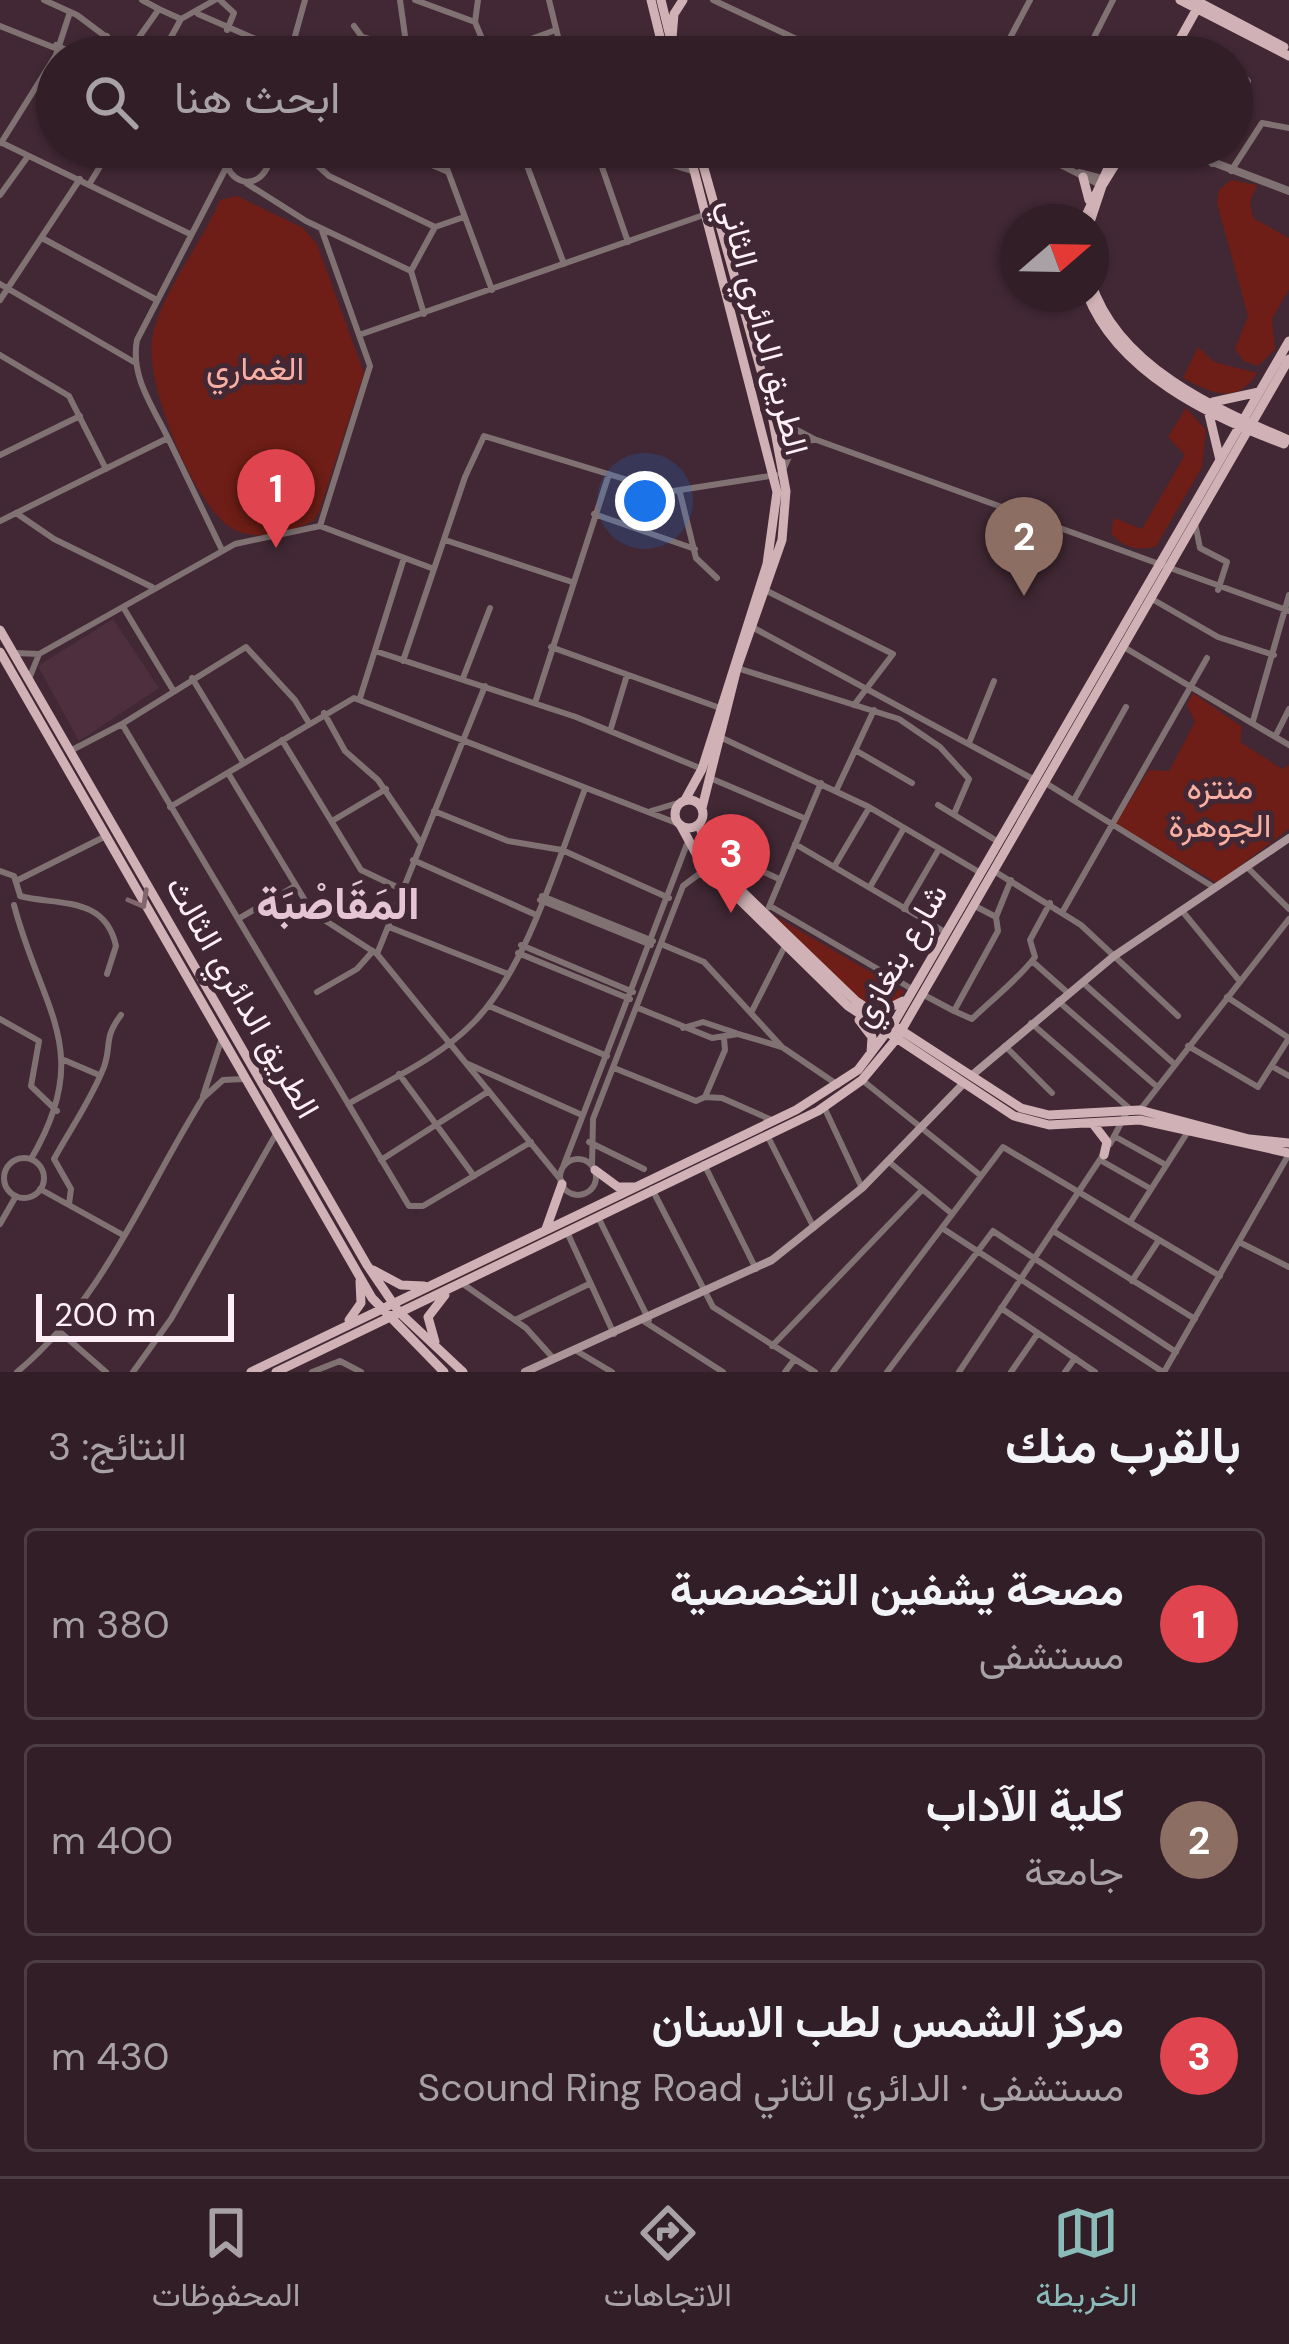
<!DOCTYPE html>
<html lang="ar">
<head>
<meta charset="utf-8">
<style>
  :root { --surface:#311e27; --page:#3d2b33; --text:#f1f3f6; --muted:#a8a2a7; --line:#4c3c44; --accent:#8bbbb9 }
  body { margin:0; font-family:"DM Sans",Vazirmatn,sans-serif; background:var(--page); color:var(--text); direction:rtl }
  .compass { position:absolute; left:1001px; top:204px; width:108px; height:108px; border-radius:50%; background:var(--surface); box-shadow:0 3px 9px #0004; rotate:70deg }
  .scale { position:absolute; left:36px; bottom:30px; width:198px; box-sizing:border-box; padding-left:12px; border:6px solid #fdeff5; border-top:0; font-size:33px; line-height:42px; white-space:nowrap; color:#fdeff5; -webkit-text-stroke:9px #412834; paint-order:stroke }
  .you { position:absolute; left:645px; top:501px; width:42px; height:42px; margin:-30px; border:9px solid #fff; border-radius:50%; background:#1a73e8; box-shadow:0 0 0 18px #1a73e833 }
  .badge { display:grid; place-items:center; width:78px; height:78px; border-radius:50%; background:var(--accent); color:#fff; font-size:39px; font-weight:700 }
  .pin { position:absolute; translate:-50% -99px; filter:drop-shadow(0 3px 6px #0008) }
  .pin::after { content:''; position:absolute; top:63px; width:42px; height:36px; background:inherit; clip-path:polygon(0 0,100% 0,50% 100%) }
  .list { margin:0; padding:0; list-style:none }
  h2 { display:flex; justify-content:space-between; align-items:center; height:156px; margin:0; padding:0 48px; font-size:51px }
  h2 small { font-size:39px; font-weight:400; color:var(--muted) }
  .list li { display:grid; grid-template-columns:78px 1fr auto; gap:36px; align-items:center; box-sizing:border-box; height:192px; margin:0 24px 24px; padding:0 24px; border:3px solid var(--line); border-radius:12px }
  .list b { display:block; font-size:45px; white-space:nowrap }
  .list p { margin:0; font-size:39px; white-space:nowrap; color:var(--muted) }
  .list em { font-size:39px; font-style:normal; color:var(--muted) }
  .icon { flex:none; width:66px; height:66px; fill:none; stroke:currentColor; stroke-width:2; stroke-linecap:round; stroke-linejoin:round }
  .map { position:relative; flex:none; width:1289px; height:1372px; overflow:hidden; direction:ltr }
  .search { position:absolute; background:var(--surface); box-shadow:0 3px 9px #0004; left:36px; right:36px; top:36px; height:132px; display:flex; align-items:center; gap:30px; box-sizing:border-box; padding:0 42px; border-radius:66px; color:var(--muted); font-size:45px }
  .sheet { height:804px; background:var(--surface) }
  nav { display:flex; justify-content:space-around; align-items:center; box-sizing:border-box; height:168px; border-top:3px solid var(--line); background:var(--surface); font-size:33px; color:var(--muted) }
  nav a { display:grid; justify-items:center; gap:6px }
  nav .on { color:var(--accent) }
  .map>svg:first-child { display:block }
  .built { fill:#4e2f3e }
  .green { fill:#6e1e16 }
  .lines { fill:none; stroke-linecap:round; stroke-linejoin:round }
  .minor { stroke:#807173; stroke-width:6 }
  .tertiary { stroke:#807173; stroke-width:8 }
  .secondary { stroke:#ad9699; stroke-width:8 }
  .primary { stroke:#d0b1b5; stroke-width:9 }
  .oneway { stroke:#81666e }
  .labels { text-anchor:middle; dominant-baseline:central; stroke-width:10; stroke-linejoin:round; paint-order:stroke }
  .street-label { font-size:33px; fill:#fdeff5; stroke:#412834 }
  .park-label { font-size:33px; fill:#f7afa3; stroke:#412834 }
  .district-label { font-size:45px; font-weight:bold; fill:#e5c5d4; stroke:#412834 }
</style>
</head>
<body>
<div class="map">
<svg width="1289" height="1372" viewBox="0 0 1289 1372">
  <rect width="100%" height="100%" fill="#412834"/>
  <path class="built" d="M113,619L159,688L79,741L38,666Z"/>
  <path class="green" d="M1231,180L1257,185L1250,202L1253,218L1289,238V289L1272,319L1275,349L1258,366L1244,361L1235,349L1248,316L1217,203L1219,190Z
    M237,196L303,228L317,244L364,373L319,512L313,521C290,532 257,542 233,529C194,507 145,384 152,340C158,297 203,242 220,200Z
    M1198,347L1214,362L1257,373C1237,406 1211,393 1183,378Z
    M1186,408L1206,430L1202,467L1156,546C1140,552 1121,547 1111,533L1114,518L1142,529L1185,455L1168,437Z
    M1193,693L1242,727L1240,742L1282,769L1289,765V829L1217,883L1115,824L1149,770L1169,771L1195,722L1187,705Z
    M773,915L905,992L889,1007L862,1002Z"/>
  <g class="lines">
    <path class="minor" d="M44,0L77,15L133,57
      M220,0L234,13L227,30
      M400,0L408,57
      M415,0L475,22
      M478,0L475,22L488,53
      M549,0L563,57
      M713,0L835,57
      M161,10L181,19L215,0
      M198,14L297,57
      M0,26L55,48
      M354,26L362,37L405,49
      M171,38L195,51V57
      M56,45L80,57
      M1207,46L1223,57
      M290,54L305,0
      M88,57L107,36
      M125,57L159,9L142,0
      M160,57L181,19
      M240,57L253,38
      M482,57L553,31
      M1000,57L1030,0
      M1084,57L1113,0
      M1232,63L1248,81L1232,121
      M0,142L190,234
      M1,143L56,55L70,12
      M234,147L227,166C236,186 257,187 267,168L260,147
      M297,147L329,176L435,227L464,217
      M389,147L446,171
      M439,147L492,290
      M520,147L564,264
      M595,147L628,242
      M614,147L695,172
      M1025,147L1102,186
      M263,149L298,147
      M268,164L289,150
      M1212,164L1220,147
      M1231,171L1262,123L1289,128
      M1079,172L1106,179
      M90,183L112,147
      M246,183L306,221L411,271L424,314
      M0,195L26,159
      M42,238L155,299
      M411,271L435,227
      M0,284L134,362
      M0,300L80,179
      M359,335L715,211
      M0,355L69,396L106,469
      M773,405L793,428L814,439L1289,611
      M168,438L221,548
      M0,455L80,416
      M784,468L792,450L814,439
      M680,493L696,558L717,578
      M16,513L54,539L152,587
      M594,514L695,549
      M0,521L168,438C153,407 130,376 137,340L227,166
      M1195,523L1200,548L1227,562L1218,590
      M320,526L370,366L321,228
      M445,540L572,582
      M765,590L893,654L854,705
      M1152,599L1218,637L1274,655
      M123,607L173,690
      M752,627L1033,779
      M1122,646L1289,745
      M551,647L720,708
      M375,651L576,717L702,769
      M15,653L39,654L235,544L320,526L434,569
      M403,661L465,477L484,436L667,492L776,475
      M737,668L899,719L940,747L969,779L954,814
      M192,678L243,762
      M463,678L490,608
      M29,679L39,654
      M485,686L377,954L561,1180
      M360,698L404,558
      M535,703L609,474
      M324,713L345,751L378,780L420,842
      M1253,721L1289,595
      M309,723L295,700L246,647L122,724L409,1206H423L531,1142
      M611,728L627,675
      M1276,735L1289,709
      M722,738L869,807L979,872
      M282,740L361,870L401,889
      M969,743L994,681
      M855,750L912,783
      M70,751L122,724
      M228,773L312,912L377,954
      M710,778L806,819
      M1044,782L1215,888
      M836,791L874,710
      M1074,800L1126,707
      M938,805L997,841
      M170,807L354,698L679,824
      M434,811L508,841L562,850L669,898
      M651,811L681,802
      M332,821L386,789
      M795,844L945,932
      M706,845L779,879
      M413,860L534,914
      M834,867L869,808
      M1249,869L1289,909
      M0,871L14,876L20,895
      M994,871L1081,925L1178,1016
      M18,880L104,837
      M870,887L904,828
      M20,896C57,906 105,895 116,946L107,974
      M542,896L653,941
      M540,900L651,945
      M14,905C42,1012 95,1050 31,1159
      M973,905L996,917
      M770,906L912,989
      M769,907L821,783
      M904,909L939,849
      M1063,911L1207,658
      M1183,912L1238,979
      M238,919L295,886
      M389,927L508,974
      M661,944L704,962L782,1047L838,1085
      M521,945L633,992
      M518,953L630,999
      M1032,961L1068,993
      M1082,982L1172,1062
      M317,992L357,969L373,951
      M924,995L954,1011L998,931L996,917L1011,880
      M1227,997L1289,1038
      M1058,1001L1155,1085
      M489,1006L607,1056
      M638,1008L712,1038L738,1034L782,1047
      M752,1011L785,946
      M954,1011L972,1019C994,997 1016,982 1035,957L1030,940L1050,903
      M0,1019L39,1041L31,1086L57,1111
      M1031,1023L1129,1108L1110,1144
      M683,1028L703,1022L736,1033
      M1005,1046L1052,1093
      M1188,1046L1258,1087L1289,1038
      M64,1060L99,1075
      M468,1064L582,1115
      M1273,1067L1289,1076
      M614,1068L696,1101L705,1097L725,1050L724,1038
      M399,1074L474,1176
      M862,1080L980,1175
      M203,1096L221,1041
      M705,1097L722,1098L774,1121
      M348,1104C389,1080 439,1058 473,1023C526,970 558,860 585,789
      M824,1107L862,1188
      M1140,1110L1289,919
      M1114,1136L1166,1165
      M768,1137L814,1228
      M589,1142L644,1169
      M4 1178a20 20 0 1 1 40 0a20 20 0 1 1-40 0Z
      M560 1177a18 18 0 1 1 36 0a18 18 0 1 1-36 0Z
      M381,1160L489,1091
      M1100,1160L1151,1189
      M888,1161L951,1213
      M704,1164L756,1269
      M592,1166L593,1119L683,886L699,874L718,881
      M563,1167L687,844
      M40,1189L123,1235
      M652,1189L713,1307L815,1372
      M69,1204L71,1189L54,1159C71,1128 91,1100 104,1067C112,1044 103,1039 121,1015
      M598,1217L649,1320
      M1130,1222L1189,1130
      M0,1224L16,1196
      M942,1228L1163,1372
      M1053,1231L1195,1319
      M567,1232L614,1334
      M1239,1242L1289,1267
      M1132,1281L1159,1240
      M463,1284L526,1328L554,1359
      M1001,1308L1095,1372
      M515,1320L589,1284
      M645,1322L723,1372
      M60,1332L106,1372
      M772,1346L922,1190
      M575,1350L612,1372
      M17,1372C103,1301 145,1190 203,1098L223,1080L244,1079
      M133,1372L171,1319L276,1134
      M312,1372L340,1361L361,1372
      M785,1372L794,1360
      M833,1372L1003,1147L1220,1276
      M887,1372L993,1231L1176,1352
      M959,1372L1103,1155
      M1011,1372L1038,1333
      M1065,1372L1075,1358
      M1164,1372L1289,1154"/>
    <path class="tertiary" d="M1173,147L1289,191"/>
    <path class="secondary" d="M971,1076L1114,956L1289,838
      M525,1372L772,1260L862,1188L964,1083"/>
    <path class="primary" d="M651,0L665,57
      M661,0L675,57
      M1180,0L1289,56
      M1195,0L1284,47
      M672,38L674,14L683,0
      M1170,57L1199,5
      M698,147L769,399L786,491L782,540L737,668L702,808
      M1083,177L1089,200
      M1083,222L1118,147
      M1090,222L1102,186L1126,147
      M1091,282C1117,365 1214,409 1289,440
      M1087,294C1117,372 1210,417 1284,444
      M1213,402L1259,392
      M1208,410L1220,460
      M0,630L367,1265L399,1312L463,1372
      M0,652L372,1298L444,1372
      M675 814a14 14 0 1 1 28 0a14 14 0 1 1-28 0Z
      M685,800L702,769L767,564L777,492L688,147
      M699,824L708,853L721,871L856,1001L1021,1108L1049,1115L1140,1110L1249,1139L1289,1143
      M681,826L700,861L848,1006L1014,1116L1049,1125L1140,1120L1289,1153
      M869,1009L883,1011L903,1001
      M859,1020L872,1037L871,1053
      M1094,1125L1107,1142L1104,1155
      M595,1170L618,1187H636
      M546,1229L562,1184
      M373,1270L401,1285L424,1286
      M349,1320L361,1303L360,1281
      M435,1342L428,1317L445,1295
      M251,1372L796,1110L858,1070L895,1021L1289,341
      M276,1372L818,1111L862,1080L897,1038L1289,359"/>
  </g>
  <defs><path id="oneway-chevron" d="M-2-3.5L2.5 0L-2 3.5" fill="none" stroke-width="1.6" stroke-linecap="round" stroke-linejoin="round" transform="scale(3)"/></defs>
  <use class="oneway" href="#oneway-chevron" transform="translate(140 900) rotate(61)"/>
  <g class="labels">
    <g class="street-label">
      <text transform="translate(764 327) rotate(75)">الطريق الدائري الثاني</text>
      <text transform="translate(899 955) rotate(-60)">شارع بنغازي</text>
      <text transform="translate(243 997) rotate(60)">الطريق الدائري الثالث</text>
    </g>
    <g class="park-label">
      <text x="255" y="368">الغماري</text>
      <text x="1220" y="787">منتزه<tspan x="1220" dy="38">الجوهرة</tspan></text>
    </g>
    <g class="district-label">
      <text x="338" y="903">المَقَاصْبَة</text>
    </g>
  </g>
</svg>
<svg class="compass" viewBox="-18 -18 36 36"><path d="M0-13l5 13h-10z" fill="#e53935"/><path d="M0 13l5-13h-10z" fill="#a8a2a7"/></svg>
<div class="scale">200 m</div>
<div class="you"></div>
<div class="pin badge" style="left:276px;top:548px;background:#e0444e">1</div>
<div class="pin badge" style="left:1024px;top:596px;background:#8d6e63">2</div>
<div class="pin badge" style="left:731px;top:913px;background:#e0444e">3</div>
<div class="search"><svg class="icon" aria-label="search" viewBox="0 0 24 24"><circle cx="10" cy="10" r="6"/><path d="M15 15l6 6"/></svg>ابحث هنا</div>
</div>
<section class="sheet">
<h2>بالقرب منك<small>النتائج: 3</small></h2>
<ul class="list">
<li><span class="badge" style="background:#e0444e">1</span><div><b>مصحة يشفين التخصصية</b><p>مستشفى</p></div><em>380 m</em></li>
<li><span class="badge" style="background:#8d6e63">2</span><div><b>كلية الآداب</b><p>جامعة</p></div><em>400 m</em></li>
<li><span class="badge" style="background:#e0444e">3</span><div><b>مركز الشمس لطب الاسنان</b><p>مستشفى · الدائري الثاني Scound Ring Road</p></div><em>430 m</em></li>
</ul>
</section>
<nav>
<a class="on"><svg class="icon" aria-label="map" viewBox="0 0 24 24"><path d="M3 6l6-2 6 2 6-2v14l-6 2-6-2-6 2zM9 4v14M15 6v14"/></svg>الخريطة</a>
<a><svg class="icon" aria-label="directions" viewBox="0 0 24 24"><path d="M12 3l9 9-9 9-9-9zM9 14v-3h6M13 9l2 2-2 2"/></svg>الاتجاهات</a>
<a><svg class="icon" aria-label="saved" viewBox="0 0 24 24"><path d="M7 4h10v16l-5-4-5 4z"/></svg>المحفوظات</a>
</nav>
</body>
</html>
